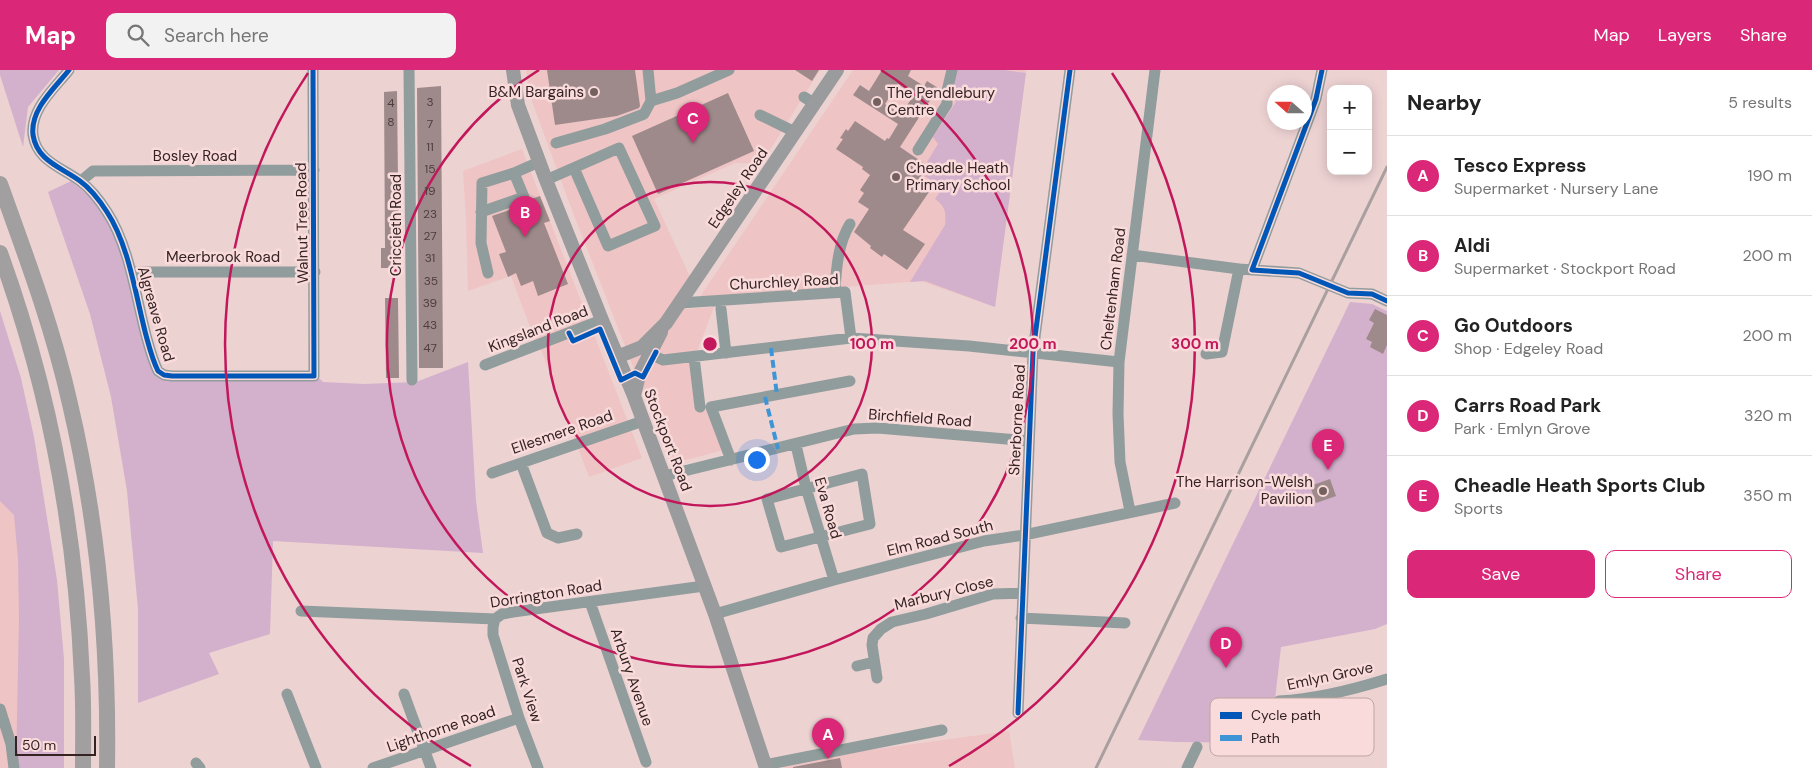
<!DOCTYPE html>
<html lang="en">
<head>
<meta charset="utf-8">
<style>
  :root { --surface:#fff; --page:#f2f2f2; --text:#222; --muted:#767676; --line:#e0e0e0; --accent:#db2777 }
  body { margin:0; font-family:"DM Sans",sans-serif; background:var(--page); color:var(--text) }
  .controls { position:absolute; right:15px; top:15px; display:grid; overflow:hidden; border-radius:10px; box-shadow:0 2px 12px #0003 }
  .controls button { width:45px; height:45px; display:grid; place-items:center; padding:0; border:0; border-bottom:1px solid var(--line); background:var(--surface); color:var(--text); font:25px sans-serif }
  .compass { position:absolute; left:1267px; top:15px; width:45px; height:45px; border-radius:50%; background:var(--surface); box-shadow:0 2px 12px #0003; rotate:291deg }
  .scale { position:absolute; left:15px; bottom:12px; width:81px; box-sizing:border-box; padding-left:5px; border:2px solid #352323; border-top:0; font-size:14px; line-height:18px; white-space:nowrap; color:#352323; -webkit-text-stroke:4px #f8dbda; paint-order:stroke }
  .you { position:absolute; left:756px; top:389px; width:18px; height:18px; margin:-12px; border:4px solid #fff; border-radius:50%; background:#1a73e8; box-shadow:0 0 0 8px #1a73e833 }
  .badge { display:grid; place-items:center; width:32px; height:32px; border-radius:50%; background:var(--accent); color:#fff; font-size:16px; font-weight:700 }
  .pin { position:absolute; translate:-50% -41px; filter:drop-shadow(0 1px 2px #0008) }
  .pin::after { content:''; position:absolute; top:26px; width:18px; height:15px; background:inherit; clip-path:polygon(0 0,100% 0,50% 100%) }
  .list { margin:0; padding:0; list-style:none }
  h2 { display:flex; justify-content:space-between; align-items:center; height:65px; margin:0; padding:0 20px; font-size:21px }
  h2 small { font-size:16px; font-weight:400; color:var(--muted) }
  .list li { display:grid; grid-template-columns:32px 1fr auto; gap:15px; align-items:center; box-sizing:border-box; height:80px; padding:0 20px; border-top:1px solid var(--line) }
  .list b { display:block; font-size:19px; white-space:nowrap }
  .list p { margin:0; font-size:16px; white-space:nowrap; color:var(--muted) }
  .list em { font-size:16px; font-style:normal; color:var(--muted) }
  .actions { display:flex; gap:10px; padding:15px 20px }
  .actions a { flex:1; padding:11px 0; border:1px solid var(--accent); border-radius:10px; text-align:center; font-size:18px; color:var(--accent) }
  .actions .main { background:var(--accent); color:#fff }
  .icon { flex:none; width:28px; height:28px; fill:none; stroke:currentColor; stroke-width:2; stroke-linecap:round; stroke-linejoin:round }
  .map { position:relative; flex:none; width:1387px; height:698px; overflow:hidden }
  header { display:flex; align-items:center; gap:30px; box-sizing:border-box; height:70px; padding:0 25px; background:var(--accent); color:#fff }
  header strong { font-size:24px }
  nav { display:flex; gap:28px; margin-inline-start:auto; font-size:18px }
  .search { width:350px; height:45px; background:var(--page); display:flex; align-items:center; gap:12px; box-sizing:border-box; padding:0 18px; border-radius:10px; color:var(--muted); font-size:19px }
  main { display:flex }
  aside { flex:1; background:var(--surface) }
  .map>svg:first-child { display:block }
  .built { fill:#efc4c4 }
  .green { fill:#d3b0cc }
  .building { fill:#9e8a8a; fill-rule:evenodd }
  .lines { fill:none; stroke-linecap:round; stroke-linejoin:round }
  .minor { stroke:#919c9c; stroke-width:11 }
  .major { stroke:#999b9c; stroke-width:14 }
  .highway { stroke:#a29fa0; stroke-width:16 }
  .rail { stroke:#a99f9f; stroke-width:3 }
  .quiet { stroke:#3e95d6; stroke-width:4; stroke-dasharray:8 4; stroke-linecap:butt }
  .cycleway-casing { stroke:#f8dbda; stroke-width:8 }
  .cycleway { stroke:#0057b8; stroke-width:5 }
  .ring { fill:none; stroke:#c2185b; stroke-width:2.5 }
  .poi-dot { fill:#756060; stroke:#f8dbda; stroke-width:2 }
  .labels { text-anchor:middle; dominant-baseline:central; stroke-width:5; stroke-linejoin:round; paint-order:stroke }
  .number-label { font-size:12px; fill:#4f3d3d }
  .poi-label { font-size:15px; fill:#352323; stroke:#f8dbda; text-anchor:end }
  .street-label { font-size:15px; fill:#352323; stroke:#f8dbda }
  .key { fill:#f8dbda; stroke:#bea4a3; stroke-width:1 }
  .key-label { font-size:14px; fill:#352323 }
  .centre { fill:#c2185b; stroke:#f8dbda; stroke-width:2.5 }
  .ring-label { font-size:15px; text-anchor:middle; font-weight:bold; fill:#c2185b; stroke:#f8dbda; stroke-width:5; stroke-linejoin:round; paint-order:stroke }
</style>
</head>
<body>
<header>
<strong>Map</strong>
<div class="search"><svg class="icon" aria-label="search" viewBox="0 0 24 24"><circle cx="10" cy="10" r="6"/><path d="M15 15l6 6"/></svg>Search here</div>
<nav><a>Map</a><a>Layers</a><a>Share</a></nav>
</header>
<main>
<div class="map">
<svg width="1387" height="698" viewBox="0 0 1387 698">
  <rect width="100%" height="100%" fill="#edd2d2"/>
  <path class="built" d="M526,0H820L761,94L735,93L654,129L691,209L686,239L714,237L692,295L699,339L708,336L724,380L671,394L567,127L529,23Z
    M853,0H1026L995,237L921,211L699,228Z
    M522,79L642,388L589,407L542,282L536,273L511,206L468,221L466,149L463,101Z
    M0,301L41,467L19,698H0Z
    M1009,661L1015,698H783V696L840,684Z"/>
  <path class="green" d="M0,0H59L28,37L23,77L0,5Z
    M957,0H1004L1026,3L995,237L925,211L910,212L945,155C946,143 946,137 935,129L941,120L928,112L930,109L924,106L932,95L927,92L938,74L933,67L956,32L952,21Z
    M71,111L91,128L115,162L154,302L317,306L323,312L364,314L416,312L468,292L476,431L483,483L273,471L270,564L209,583L219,604L138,633V539L127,421L111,327L90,244L48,122Z
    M1350,232L1372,234L1387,241V554L1375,559L1281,577L1270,673L1176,672L1138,670Z
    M0,241L21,308L34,367L57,510L64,589V698H16L19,548L18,489L14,445L0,431Z"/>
  <path class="building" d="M547,0H635L640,36L639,38L617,46L555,55Z
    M795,0H819L812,11Z
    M882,0H911L908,6L924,16L927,11L938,18L900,77L928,96L918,110L931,119L903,160L925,174L907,200L884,184L882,187L870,178L871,176L854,162L869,139L858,132L864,123L860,120L870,105L862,99L863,97L836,79L843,69L840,68L846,59L848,61L855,51L885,71L887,68L889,69L898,54L853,25L860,15L869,21ZM898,14L914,25L901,44L885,34Z
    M441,16L443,298H419L417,18Z
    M397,21L399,198H381V178H385L384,22Z
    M728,23L754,81L658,124L632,66Z
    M540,126L550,151L544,153L568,214L538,226L533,211L521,216L516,203L508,207L499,184L506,182L492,146L526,134L531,129Z
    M385,228H398L399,308H386Z
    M1375,239L1387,245V275L1383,284L1370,277L1372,272L1366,269L1374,253L1369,250Z
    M1330,409L1336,426L1316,433L1310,416Z
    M840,688L842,698H793V697Z"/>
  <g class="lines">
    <path class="minor" d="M69,0C55,18 30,39 33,65C37,91 61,97 80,111C91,119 100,131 107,142C130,177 136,229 147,269C150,280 153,291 158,301L164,305L172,306H314L313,0
      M409,0L412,310
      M648,0L651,31
      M804,27L815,34
      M760,45L795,62
      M556,73L605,59L644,44L651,31L677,23L729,0
      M918,80L947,34V21L952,0
      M546,110L619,78L655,156L608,176L574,98
      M81,111L93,101L314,100
      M481,142L524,127L514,103
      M1132,185L1239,199L1299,203L1348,223L1372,224L1387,231
      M1252,200L1316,29L1322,0
      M131,202H315
      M488,203L481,173L482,113L514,103L539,92
      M835,222C836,200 838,173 850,154
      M680,233L845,222L851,268
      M721,239L726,283
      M650,284L663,290L851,268L969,276L1119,292
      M1206,284L1222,282L1239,199
      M694,287L700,337
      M485,295L602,250
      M796,375L806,418L834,510
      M731,390L711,337L850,311
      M521,393L547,463L558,468L577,464
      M492,403L643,351
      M862,404L870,454L781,477L767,429Z
      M664,406L854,359L878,358L1029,371
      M1130,441L1120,392L1118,344L1119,292L1155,0
      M590,532L646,692
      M301,541L495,549L502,544L513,542L704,516
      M715,544L834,510L984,471L1024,465L1175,433
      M1021,548L1125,553
      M495,549L493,557V565L519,648L538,698
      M857,596L874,592
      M877,608L872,575L873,568L881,559L892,552L926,544L993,524L1023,523
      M287,624L316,698
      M404,624L431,698
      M1279,631C1316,629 1352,620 1387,609
      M0,639L11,674L14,698
      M1018,643L1033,282L1070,0
      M196,693L200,698
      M765,695L942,660
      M373,698L519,648
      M1187,698L1197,677"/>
    <path class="major" d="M513,0L518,35L546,110L602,250L634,326L715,544L766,698
      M618,290L622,285L642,277L666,253L837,0
      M634,326L639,305L661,262"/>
    <path class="highway" d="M0,114C26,186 53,258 70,334C98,453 109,575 107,698
      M0,183C49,318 76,463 82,607C84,637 83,668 83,698"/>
    <path class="rail" d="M1096,698L1387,97"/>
    <path class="quiet" d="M771,278L777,325
      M765,327L778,379"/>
    <defs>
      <path id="cycleway" d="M69,0C55,18 30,39 33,65C37,91 61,97 80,111C91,119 100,131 107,142C130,177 136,229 147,269C150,280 153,291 158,301L164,305L172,306H314L313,0
        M1322,0L1316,29L1252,200L1299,203L1348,223L1372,224L1387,231
        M569,263L573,271L600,259L621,310L635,303L643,307L656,282
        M1018,643L1033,282L1070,0"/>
    </defs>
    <use href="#cycleway" class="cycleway-casing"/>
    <use href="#cycleway" class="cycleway"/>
  </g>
  <g class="ring">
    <circle cx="710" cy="274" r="162"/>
    <path d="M881 0A323 323 0 1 1 539 0"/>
    <path d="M471 696A485 485 0 0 1 308 3M1112 3A485 485 0 0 1 949 696"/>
  </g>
  <g class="poi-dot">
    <circle cx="594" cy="22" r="5"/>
    <circle cx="877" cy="32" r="5"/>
    <circle cx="896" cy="107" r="5"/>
    <circle cx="1323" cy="421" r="5"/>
  </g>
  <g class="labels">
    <g class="number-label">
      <text x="430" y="32">3</text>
      <text x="391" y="33">4</text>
      <text x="391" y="52">8</text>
      <text x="430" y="54">7</text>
      <text x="430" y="77">11</text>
      <text x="430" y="99">15</text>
      <text x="430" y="121">19</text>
      <text x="430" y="144">23</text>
      <text x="430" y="166">27</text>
      <text x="430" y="188">31</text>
      <text x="431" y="211">35</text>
      <text x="430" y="233">39</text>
      <text x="430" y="255">43</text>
      <text x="430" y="278">47</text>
    </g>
    <g class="poi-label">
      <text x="584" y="22">B&amp;M Bargains</text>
      <text x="887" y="23" text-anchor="start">The Pendlebury<tspan x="887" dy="17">Centre</tspan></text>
      <text x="906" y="98" text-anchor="start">Cheadle Heath<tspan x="906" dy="17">Primary School</tspan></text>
      <text x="1313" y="412">The Harrison-Welsh<tspan x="1313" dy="17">Pavilion</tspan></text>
    </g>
    <g class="street-label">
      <text x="195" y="86">Bosley Road</text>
      <text transform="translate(738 118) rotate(-56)">Edgeley Road</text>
      <text transform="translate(302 153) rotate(-91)">Walnut Tree Road</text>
      <text transform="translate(396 155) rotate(-90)">Criccieth Road</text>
      <text x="223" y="187">Meerbrook Road</text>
      <text transform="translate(784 212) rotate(-3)">Churchley Road</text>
      <text transform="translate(1113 219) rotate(-83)">Cheltenham Road</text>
      <text transform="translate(156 244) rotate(74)">Algreave Road</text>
      <text transform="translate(538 259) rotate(-21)">Kingsland Road</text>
      <text transform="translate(920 348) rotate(4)">Birchfield Road</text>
      <text transform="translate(1017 350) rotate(-87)">Sherborne Road</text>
      <text transform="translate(562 362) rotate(-19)">Ellesmere Road</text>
      <text transform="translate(668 370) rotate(69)">Stockport Road</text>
      <text transform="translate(828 438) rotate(74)">Eva Road</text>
      <text transform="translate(940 468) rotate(-14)">Elm Road South</text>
      <text transform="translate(944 523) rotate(-14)">Marbury Close</text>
      <text transform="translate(546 524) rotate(-9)">Dorrington Road</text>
      <text transform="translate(1330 606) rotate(-12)">Emlyn Grove</text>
      <text transform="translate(632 607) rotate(71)">Arbury Avenue</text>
      <text transform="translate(527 620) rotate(72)">Park View</text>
      <text transform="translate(441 659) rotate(-19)">Lighthorne Road</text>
    </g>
  </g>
  <rect x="1210" y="628" width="164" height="58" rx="8" class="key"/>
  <rect x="1220" y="642" width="22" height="7" fill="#0057b8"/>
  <rect x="1220" y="665" width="22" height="6" fill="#3e95d6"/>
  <g class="key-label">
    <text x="1251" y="650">Cycle path</text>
    <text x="1251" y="673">Path</text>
  </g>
  <circle cx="710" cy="274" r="8" class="centre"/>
  <g class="ring-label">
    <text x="872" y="279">100 m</text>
    <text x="1033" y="279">200 m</text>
    <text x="1195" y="279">300 m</text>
  </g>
</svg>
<div class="controls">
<button>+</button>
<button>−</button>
</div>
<svg class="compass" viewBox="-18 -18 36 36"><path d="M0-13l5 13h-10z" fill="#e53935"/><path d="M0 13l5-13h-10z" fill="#767676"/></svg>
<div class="scale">50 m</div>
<div class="you"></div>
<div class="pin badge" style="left:828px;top:689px">A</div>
<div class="pin badge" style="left:525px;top:167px">B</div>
<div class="pin badge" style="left:693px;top:73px">C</div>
<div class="pin badge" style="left:1226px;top:598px">D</div>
<div class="pin badge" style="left:1328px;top:400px">E</div>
</div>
<aside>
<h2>Nearby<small>5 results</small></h2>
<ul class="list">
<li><span class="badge">A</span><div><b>Tesco Express</b><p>Supermarket · Nursery Lane</p></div><em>190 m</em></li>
<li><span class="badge">B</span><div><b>Aldi</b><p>Supermarket · Stockport Road</p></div><em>200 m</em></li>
<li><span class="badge">C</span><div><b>Go Outdoors</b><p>Shop · Edgeley Road</p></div><em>200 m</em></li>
<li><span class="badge">D</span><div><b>Carrs Road Park</b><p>Park · Emlyn Grove</p></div><em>320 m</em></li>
<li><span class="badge">E</span><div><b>Cheadle Heath Sports Club</b><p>Sports</p></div><em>350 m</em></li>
</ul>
<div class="actions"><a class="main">Save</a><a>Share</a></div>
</aside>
</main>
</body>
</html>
